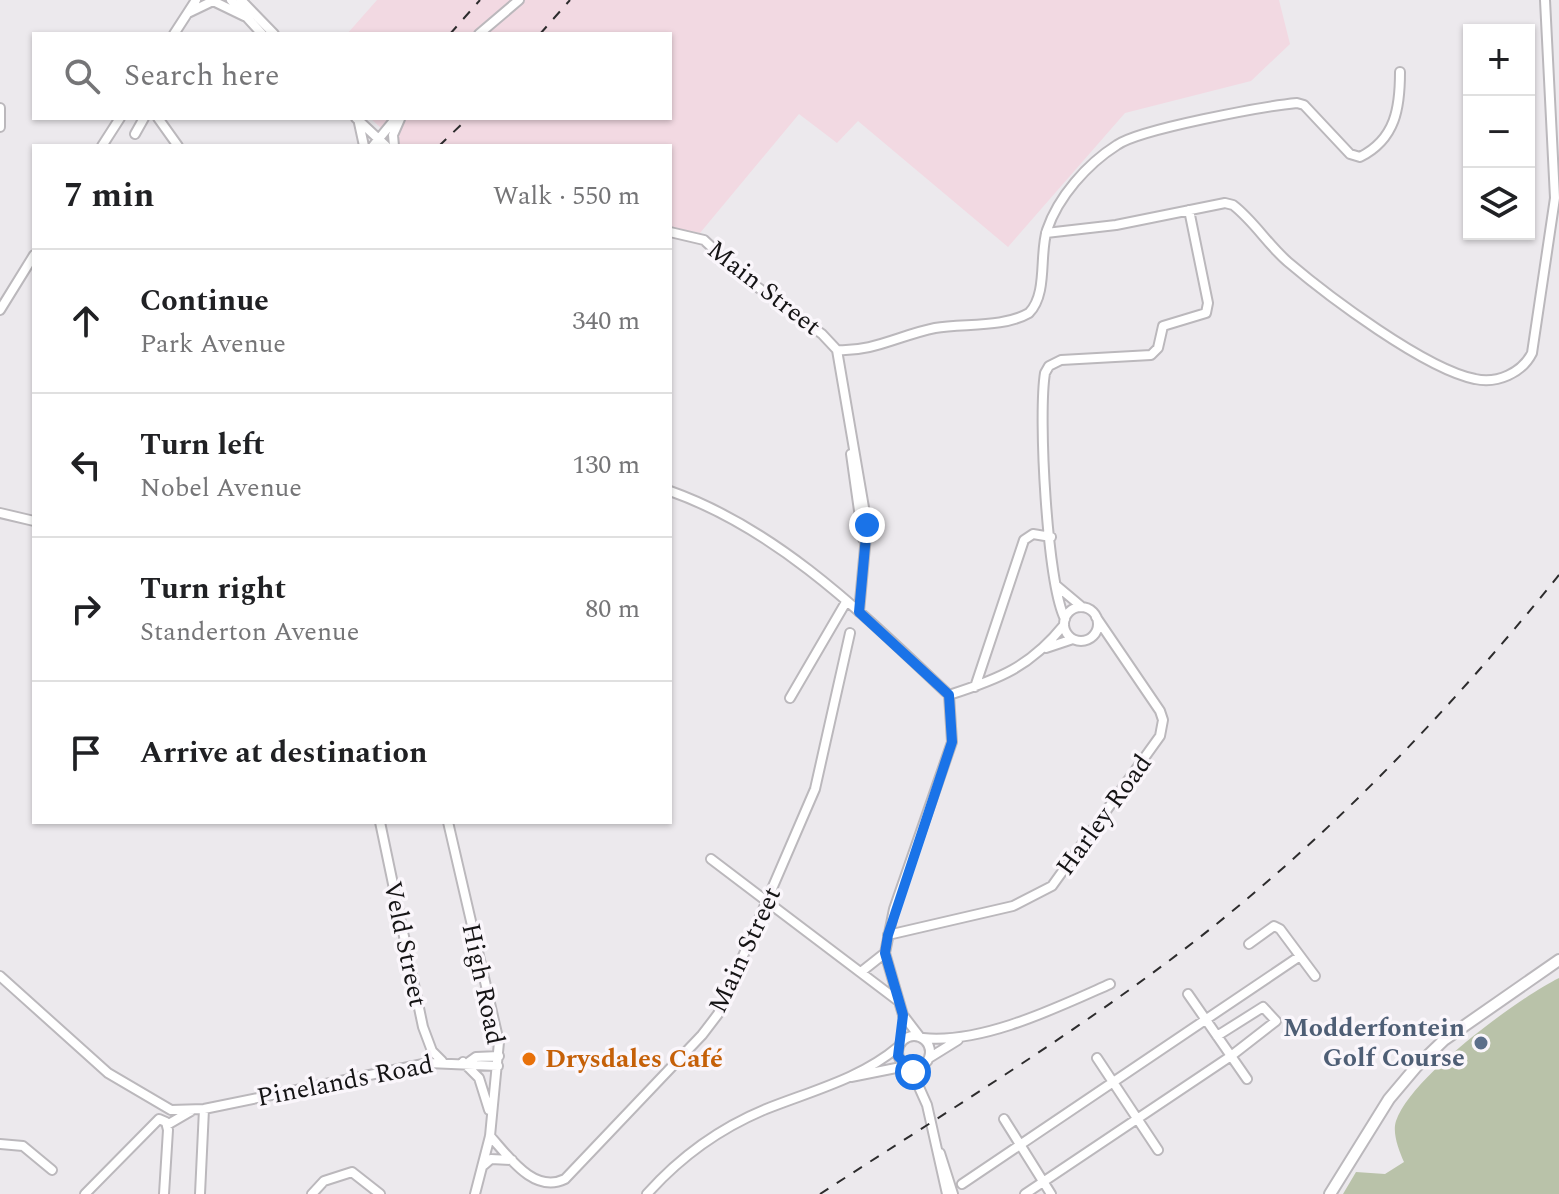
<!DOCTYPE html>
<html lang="en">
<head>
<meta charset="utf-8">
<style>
  :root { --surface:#fff; --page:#f2f2f2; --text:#202124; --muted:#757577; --line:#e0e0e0 }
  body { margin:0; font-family:Spectral,serif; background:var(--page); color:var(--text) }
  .controls { position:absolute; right:24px; top:24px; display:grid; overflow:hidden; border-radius:0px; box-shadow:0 2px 6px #0004 }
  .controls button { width:72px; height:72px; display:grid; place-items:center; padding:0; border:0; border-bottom:2px solid var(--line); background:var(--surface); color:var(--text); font:40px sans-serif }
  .stop { position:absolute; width:24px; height:24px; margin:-18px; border:6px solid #1a73e8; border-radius:50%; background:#fff }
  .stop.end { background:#1a73e8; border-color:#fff; box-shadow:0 2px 8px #0008 }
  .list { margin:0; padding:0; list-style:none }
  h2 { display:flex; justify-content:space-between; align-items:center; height:104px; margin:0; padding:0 32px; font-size:34px }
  h2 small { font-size:26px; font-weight:400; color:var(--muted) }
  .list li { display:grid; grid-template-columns:52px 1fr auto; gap:24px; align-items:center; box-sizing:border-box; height:144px; padding:0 32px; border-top:2px solid var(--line) }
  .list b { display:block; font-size:30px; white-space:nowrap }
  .list p { margin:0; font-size:26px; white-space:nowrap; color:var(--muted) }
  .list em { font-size:26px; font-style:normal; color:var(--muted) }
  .icon { flex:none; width:44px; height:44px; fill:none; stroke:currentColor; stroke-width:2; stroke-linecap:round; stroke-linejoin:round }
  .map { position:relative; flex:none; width:1559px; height:1194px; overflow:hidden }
  .search { position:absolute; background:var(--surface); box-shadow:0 2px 6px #0004; left:32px; top:32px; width:640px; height:88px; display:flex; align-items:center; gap:20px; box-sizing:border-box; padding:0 28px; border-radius:0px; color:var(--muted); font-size:30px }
  .panel { position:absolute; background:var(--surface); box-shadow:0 2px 6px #0004; left:32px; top:144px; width:640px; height:680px; border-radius:0px }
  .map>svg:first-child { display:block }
  .industrial { fill:#f2d9e2 }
  .green { fill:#b9c2a9 }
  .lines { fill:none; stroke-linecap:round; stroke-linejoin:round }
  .minor-casing { stroke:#bbb8bc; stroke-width:12 }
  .major-casing { stroke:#bbb8bc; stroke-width:14 }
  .minor { stroke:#fff; stroke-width:8 }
  .major { stroke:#fff; stroke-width:10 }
  .rail { stroke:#2d2c2d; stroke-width:2; stroke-dasharray:10 10; stroke-linecap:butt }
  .route { stroke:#1a73e8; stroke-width:10 }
  .service-dot { fill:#5c6f8a; stroke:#faf6fb; stroke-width:3 }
  .food-dot { fill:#e8710a; stroke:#faf6fb; stroke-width:3 }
  .labels { text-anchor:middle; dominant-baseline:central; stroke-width:7; stroke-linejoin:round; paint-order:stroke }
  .street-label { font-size:26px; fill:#151415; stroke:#faf6fb }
  .service-label { font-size:26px; font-weight:bold; fill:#4e5e75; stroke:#faf6fb; text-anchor:end }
  .food-label { font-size:26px; font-weight:bold; fill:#c56008; stroke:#faf6fb; text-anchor:start }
</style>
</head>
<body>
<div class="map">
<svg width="1559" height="1194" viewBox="0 0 1559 1194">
  <rect width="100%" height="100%" fill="#ece9ed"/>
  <path class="industrial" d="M377,0H1279L1290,44L1251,81L1125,113L1008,247L858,121L837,143L799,114L700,233L670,227V146H401L370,118H670V34H347Z"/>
  <path class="green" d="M1559,978V1194H1343L1356,1172L1385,1174L1404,1162C1399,1151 1392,1133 1396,1121C1411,1077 1517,999 1559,978Z"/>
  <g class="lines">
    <defs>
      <path id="minor" d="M231,0L262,34
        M241,0L274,34
        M188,13L213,1L244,16
        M174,34L196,0
        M479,34L519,0
        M0,108V127
        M158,118L178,146
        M356,118L386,146
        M359,123L364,146
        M135,134L144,118
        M102,146L120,118
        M373,146L396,118
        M394,146L393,135L400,119
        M670,232L704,240L745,278L822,334L837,350L867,525L859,612
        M1046,233L1116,225L1225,203L1233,205C1254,221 1268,245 1288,262C1328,296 1425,369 1475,379C1497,384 1522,373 1532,353L1555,198L1545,0
        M0,310L34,255
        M837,350C873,352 900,335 935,328C964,323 1003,328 1029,313C1048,294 1039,254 1047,230C1058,197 1087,164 1117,145C1140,129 1265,106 1297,103L1304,105L1350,154L1360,157C1396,139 1400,107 1400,72
        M851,454L863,539
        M670,491C780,530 866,617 949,695
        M0,513L34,521
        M1057,586L1082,607
        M1064 624a17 17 0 1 1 34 0a17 17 0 1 1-34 0Z
        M1065,619C1047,583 1038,416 1045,373L1049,366L1061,360L1151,355L1158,348L1163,326L1206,313L1208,303L1189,210
        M1046,648L1073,639
        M975,687L1024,540L1033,534L1051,537
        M949,695C999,679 1030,667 1064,625
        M790,698L846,602
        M380,822L423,1027L432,1051L442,1061
        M448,822L499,1042L490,1136L475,1194
        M711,859L897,1000
        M888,935L1013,906L1052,886L1160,736L1163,720L1160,711L1096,617
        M1249,944L1274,926L1280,929L1315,976
        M861,972L885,953
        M0,976L108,1073L171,1110L204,1109L428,1063L498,1066
        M1188,994L1247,1079
        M919,1036L903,1015L885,953L894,909L952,742L949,695
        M898 1052a16 16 0 1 1 32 0a16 16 0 1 1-32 0Z
        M923,1038C982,1044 1056,1008 1110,984
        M929,1058L958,1040
        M1097,1058L1158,1150
        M463,1062L479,1078L489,1110
        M469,1062L476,1057L499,1056
        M910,1067L927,1105L947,1194
        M851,1077L906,1066
        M1004,1119L1051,1194
        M167,1125L191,1111
        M490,1136C509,1157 534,1194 565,1179L702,1035L718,1014L815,789L850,633
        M0,1144L23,1146L52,1170
        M940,1153L953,1194
        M484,1165L491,1159L512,1160
        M962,1184L1300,956
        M85,1194L159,1119L166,1122L168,1130L164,1194
        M200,1194L204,1109
        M312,1194L324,1181L352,1172L380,1194
        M647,1194C680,1157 720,1128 766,1109C811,1091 860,1079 898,1047
        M1025,1194L1231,1056L1276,1021L1263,1007L1217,1036"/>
      <path id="major" d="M1330,1194L1389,1099L1416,1067L1444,1040L1559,960"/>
    </defs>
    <use href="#minor" class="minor-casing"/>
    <use href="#major" class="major-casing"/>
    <use href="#minor" class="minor"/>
    <use href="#major" class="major"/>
    <path class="rail" d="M450,34L480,0
      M540,34L570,0
      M439,146L468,118
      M820,1194C940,1116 1063,1041 1178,954C1322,845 1446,715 1559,575"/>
  </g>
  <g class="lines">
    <path class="route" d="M867,525L859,612L949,695L952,742L888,935L885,953L903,1015L898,1056L913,1072"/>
  </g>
  <circle class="service-dot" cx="1481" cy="1043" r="8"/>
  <circle class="food-dot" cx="529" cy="1059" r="8"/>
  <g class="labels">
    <g class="street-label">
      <text transform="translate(764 288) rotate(38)">Main Street</text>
      <text transform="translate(1104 815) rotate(-54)">Harley Road</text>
      <text transform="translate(405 944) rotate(78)">Veld Street</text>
      <text transform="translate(745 950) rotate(-65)">Main Street</text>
      <text transform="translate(483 984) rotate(78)">High Road</text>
      <text transform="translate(345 1081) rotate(-11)">Pinelands Road</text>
    </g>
    <g class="service-label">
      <text x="1465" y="1028">Modderfontein<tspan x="1465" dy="30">Golf Course</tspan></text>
    </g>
    <g class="food-label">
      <text x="545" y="1059">Drysdales Café</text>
    </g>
  </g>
</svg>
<div class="controls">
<button>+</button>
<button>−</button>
<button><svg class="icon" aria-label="layers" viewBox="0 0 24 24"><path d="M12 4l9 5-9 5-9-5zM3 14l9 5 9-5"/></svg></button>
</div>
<div class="stop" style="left:913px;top:1072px"></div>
<div class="stop end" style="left:867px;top:525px"></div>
<div class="search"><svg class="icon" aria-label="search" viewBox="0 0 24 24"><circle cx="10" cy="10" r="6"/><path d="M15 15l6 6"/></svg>Search here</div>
<section class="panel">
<h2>7 min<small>Walk · 550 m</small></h2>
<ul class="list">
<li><svg class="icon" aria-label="ahead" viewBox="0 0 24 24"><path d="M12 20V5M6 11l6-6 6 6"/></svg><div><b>Continue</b><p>Park Avenue</p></div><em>340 m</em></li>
<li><svg class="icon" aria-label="left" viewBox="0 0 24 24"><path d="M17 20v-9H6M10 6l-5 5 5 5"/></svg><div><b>Turn left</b><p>Nobel Avenue</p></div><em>130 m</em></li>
<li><svg class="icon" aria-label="right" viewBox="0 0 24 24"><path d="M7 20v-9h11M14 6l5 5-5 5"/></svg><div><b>Turn right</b><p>Standerton Avenue</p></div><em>80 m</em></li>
<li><svg class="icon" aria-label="arrive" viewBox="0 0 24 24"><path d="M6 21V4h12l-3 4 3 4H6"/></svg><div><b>Arrive at destination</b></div></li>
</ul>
</section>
</div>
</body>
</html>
